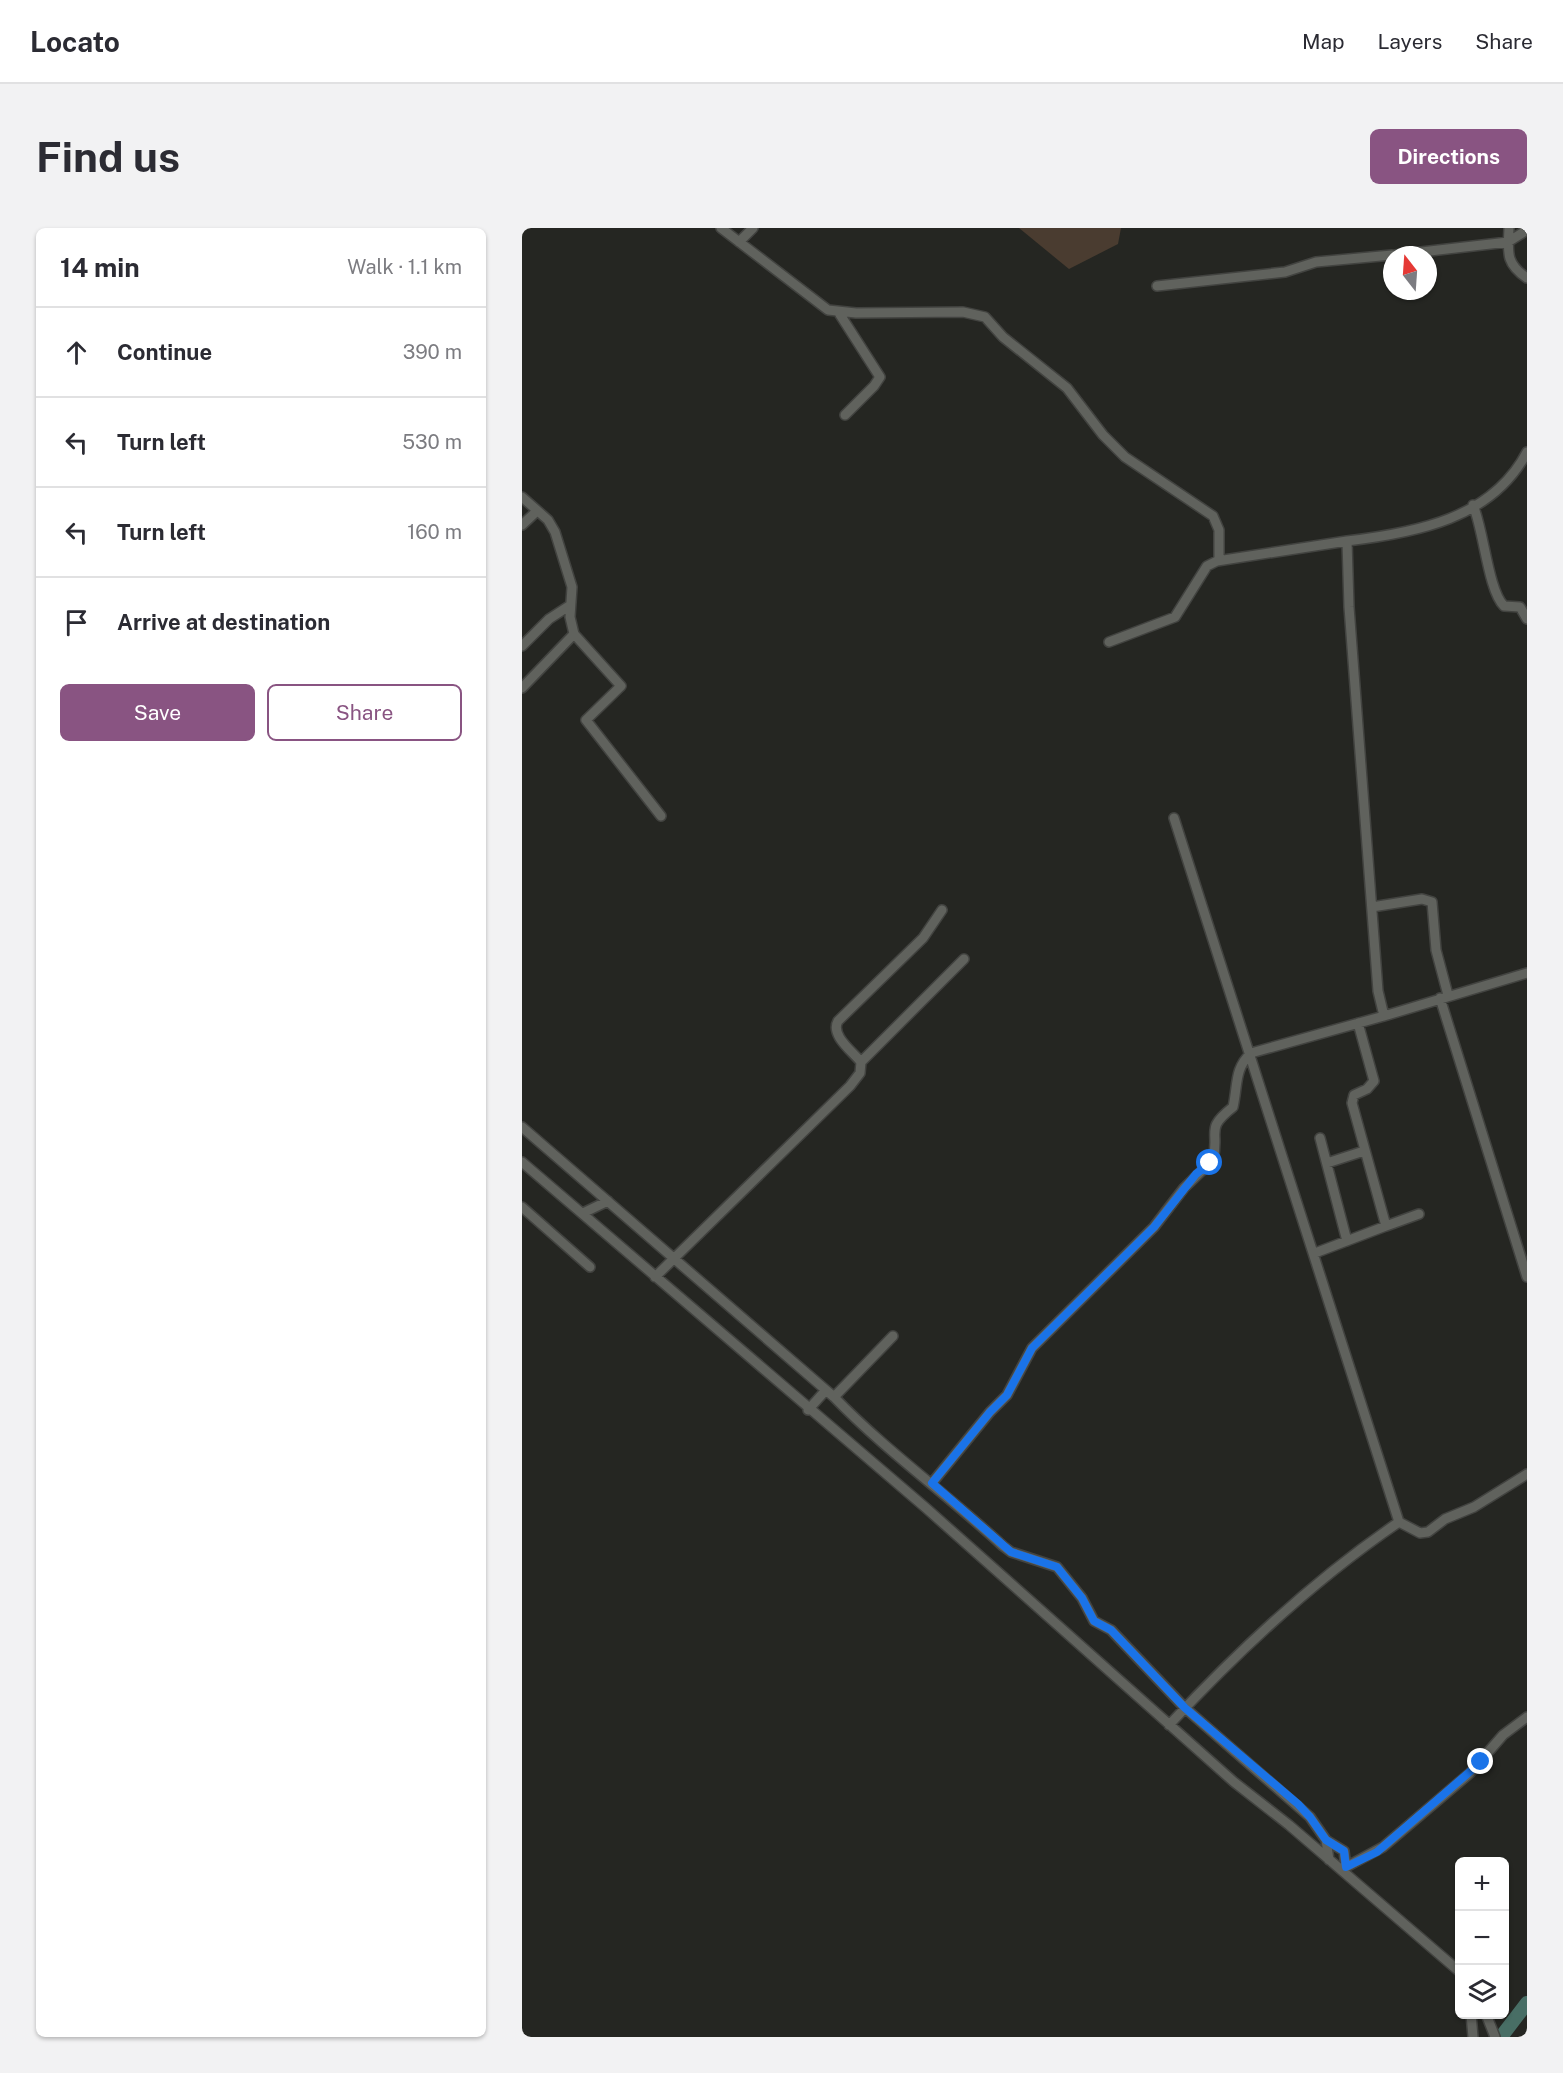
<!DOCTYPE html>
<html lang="en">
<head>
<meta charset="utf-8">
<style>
  :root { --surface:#fff; --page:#f2f2f3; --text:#2b2b33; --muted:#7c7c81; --line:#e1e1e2; --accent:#895482 }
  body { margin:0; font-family:"Public Sans",sans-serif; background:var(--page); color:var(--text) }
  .controls { position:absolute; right:18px; bottom:18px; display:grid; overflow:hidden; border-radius:9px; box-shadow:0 2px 4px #0004 }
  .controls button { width:54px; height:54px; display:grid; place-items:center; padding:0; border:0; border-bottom:2px solid var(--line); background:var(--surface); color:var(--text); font:30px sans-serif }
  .compass { position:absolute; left:861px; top:18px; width:54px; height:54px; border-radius:50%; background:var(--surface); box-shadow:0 2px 4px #0004; rotate:343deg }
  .stop { position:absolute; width:18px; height:18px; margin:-14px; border:4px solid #1a73e8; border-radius:50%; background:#fff }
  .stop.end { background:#1a73e8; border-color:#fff; box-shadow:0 2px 6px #0008 }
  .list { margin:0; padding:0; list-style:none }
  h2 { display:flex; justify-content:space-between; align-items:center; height:78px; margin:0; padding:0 24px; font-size:26px }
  h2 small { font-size:20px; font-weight:400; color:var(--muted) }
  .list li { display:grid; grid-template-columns:39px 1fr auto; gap:18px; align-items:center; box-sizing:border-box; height:90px; padding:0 24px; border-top:2px solid var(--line) }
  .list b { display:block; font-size:22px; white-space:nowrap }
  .list em { font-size:20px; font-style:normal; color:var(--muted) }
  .actions { display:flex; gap:12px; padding:18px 24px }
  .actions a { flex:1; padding:14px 0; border:2px solid var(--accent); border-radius:9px; text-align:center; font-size:21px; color:var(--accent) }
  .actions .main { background:var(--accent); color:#fff }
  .icon { flex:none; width:33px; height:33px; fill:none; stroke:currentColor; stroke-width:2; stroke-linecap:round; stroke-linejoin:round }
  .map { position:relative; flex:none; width:1005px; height:1809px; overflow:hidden; border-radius:9px }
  header { display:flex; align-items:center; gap:36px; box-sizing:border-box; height:84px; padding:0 30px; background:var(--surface); border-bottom:2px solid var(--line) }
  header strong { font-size:28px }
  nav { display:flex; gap:33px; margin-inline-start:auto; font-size:21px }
  .intro { display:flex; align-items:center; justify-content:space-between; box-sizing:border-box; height:144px; padding:0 36px }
  h1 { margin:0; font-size:42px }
  .button { padding:15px 27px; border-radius:9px; background:var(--accent); color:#fff; font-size:21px; font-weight:700 }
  main { display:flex; gap:36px; padding:0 36px }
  aside { flex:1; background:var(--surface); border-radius:9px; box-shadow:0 2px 4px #0004 }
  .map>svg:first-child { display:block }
  .green { fill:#4a3c30 }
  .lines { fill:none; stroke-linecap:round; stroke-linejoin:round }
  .river { stroke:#486e65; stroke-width:14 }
  .minor-casing { stroke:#424340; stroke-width:12 }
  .minor { stroke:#60625d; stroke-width:9 }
  .route { stroke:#1a73e8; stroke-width:8 }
</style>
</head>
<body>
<header>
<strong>Locato</strong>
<nav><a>Map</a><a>Layers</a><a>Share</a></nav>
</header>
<div class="intro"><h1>Find us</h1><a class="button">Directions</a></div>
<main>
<aside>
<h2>14 min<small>Walk · 1.1 km</small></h2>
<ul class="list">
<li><svg class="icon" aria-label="ahead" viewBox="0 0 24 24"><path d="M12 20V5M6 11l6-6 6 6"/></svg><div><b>Continue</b></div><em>390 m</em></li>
<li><svg class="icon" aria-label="left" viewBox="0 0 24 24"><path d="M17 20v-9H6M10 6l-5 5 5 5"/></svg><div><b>Turn left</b></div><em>530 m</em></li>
<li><svg class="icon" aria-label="left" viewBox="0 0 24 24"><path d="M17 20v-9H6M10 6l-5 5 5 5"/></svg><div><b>Turn left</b></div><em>160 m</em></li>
<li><svg class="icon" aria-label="arrive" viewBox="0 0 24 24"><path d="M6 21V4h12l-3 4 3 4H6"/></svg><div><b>Arrive at destination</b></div></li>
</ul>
<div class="actions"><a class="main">Save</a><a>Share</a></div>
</aside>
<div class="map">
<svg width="1005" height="1809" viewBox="0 0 1005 1809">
  <rect width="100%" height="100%" fill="#252622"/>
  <path class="green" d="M497,0H599L596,16L547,41Z"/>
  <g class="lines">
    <path class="river" d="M979,1809L1005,1775"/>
    <defs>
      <path id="minor" d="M199,0L306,82L334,85L441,84L463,89L481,109L545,160L581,207L603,229L691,288L697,302V332
        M987,0C986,24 983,35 1005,50
        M217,14L231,0
        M873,27L986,14L1005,2
        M635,58L763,44L794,34L870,27
        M317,85L358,149L352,158L323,187
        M0,269L26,292L33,304L50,359L48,389L52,406L99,458L64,492L139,588
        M951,277C962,303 966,362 982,378L998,379L1005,391
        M0,297L15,283
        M825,313C893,305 970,291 1005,224
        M587,414L653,389L685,338L695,333L825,313L827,379L856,763L862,788L1005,745
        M0,418L27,391L47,378
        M0,460L52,406
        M652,590L877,1294L898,1305L906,1304L923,1291L952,1279L1005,1246
        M850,679L900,671L910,674L914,722L926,767
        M918,770L1005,1049
        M339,834C330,823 308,807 316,793L401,710L420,682
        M0,899L312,1169C364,1223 426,1267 481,1318L489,1324L535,1339L560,1370L572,1393L589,1402L663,1480L788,1589L804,1612L807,1632
        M798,910L825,1013
        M0,934L404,1280L712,1554L767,1597L938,1744
        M805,935L842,923
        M0,979L68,1039
        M61,985L86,973
        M864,998L897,986
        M793,1025L864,998L830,875L832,867L845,861L852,853L836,795
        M133,1049L328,858L338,845L339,834L442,731
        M312,1169L371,1108
        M286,1182L304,1162
        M410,1255L468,1184L485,1167L510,1120L632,999L662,960L691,932C698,902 682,902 711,879C716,857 712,841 729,825L862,788
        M647,1497C716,1423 793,1351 877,1294
        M804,1612L822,1623L824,1639L861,1619L948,1545L981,1507L1005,1489
        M949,1786L951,1809
        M964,1786L973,1809"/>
    </defs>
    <use href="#minor" class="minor-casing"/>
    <use href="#minor" class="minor"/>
  </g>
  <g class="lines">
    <path class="route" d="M688,935L674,946L632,999L510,1120L485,1167L468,1184L410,1255L489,1324L535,1339L560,1370L572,1393L589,1402L663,1480L776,1576L788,1589L804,1612L822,1623L824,1639L855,1624L959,1534"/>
  </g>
</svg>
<div class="controls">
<button>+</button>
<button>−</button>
<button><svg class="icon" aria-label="layers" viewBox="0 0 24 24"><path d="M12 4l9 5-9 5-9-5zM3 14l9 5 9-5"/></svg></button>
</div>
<svg class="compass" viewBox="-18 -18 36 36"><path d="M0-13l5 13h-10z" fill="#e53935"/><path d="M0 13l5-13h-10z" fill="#7c7c81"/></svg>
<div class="stop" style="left:688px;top:935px"></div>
<div class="stop end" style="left:959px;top:1534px"></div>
</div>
</main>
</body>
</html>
